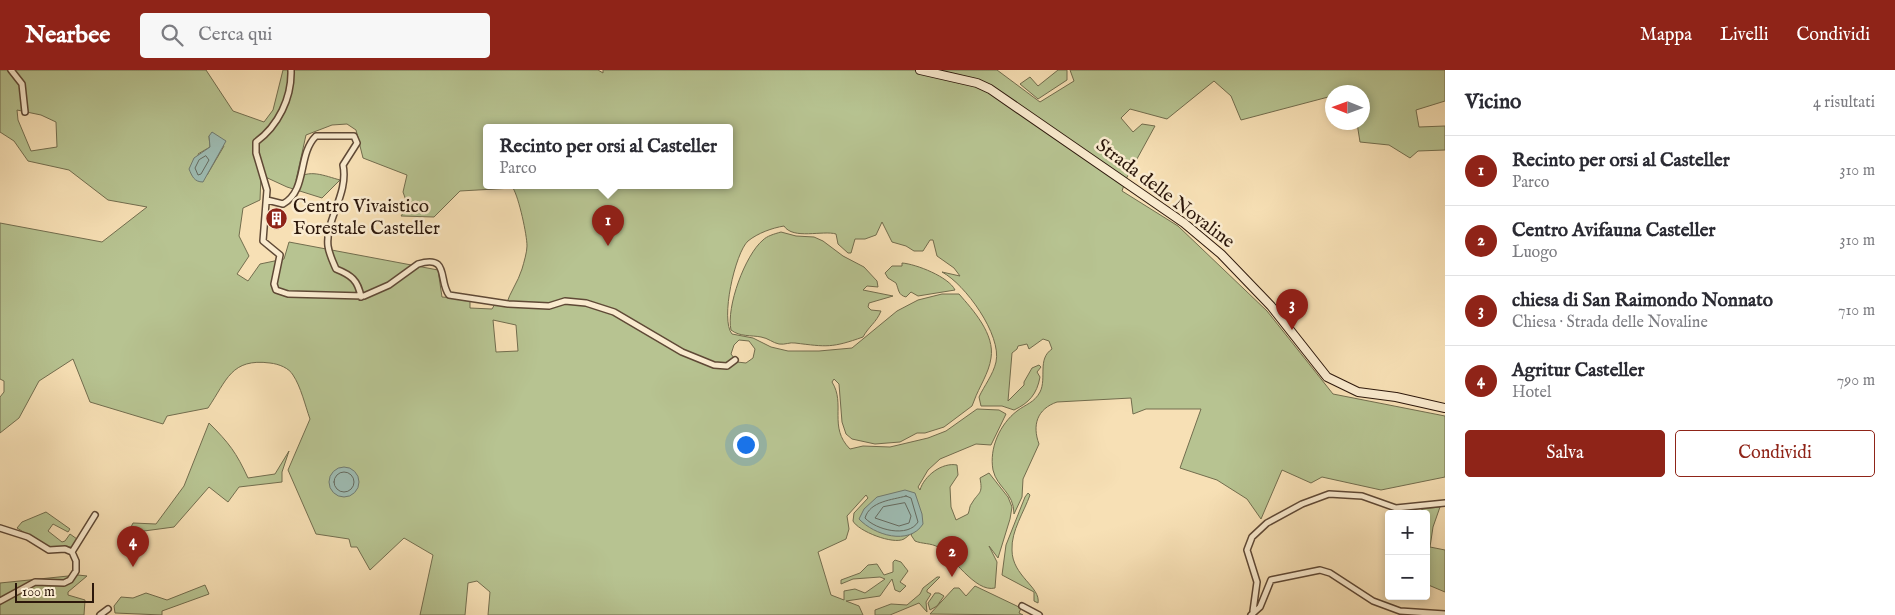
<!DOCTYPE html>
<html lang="it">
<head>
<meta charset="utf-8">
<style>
  :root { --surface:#fff; --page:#f7f7f7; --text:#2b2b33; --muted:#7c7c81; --line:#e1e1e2; --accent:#8f2418 }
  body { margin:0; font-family:"IM FELL English",serif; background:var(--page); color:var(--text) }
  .controls { position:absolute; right:15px; bottom:15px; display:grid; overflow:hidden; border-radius:5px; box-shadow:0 2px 8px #0003 }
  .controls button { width:45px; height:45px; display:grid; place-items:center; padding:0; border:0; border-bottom:1px solid var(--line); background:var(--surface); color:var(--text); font:25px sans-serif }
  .compass { position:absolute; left:1325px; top:15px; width:45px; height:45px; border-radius:50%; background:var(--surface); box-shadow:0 2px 8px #0003; rotate:271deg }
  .scale { position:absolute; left:15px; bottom:12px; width:79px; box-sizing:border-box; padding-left:5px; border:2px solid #2c170b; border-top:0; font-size:14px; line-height:18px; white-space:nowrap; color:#2c170b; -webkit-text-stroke:4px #faebcf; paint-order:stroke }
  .you { position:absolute; left:745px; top:374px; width:18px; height:18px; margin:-12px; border:4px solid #fff; border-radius:50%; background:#1a73e8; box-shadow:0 0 0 8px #1a73e833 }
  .badge { display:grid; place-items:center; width:32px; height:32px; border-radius:50%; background:var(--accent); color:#fff; font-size:16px; font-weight:700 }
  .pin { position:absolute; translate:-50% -41px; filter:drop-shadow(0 1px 2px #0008) }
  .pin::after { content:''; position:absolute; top:26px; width:18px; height:15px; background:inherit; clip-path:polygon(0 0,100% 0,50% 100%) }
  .popup { position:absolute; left:483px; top:54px; width:250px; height:65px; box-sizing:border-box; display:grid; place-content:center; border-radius:5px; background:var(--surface); filter:drop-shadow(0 1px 4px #0005); font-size:16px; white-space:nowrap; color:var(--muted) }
  .popup b { font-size:19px; color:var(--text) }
  .popup::after { content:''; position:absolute; left:50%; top:100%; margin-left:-10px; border:10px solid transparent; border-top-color:var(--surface) }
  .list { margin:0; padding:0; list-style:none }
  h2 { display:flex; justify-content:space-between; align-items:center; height:65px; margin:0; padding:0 20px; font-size:21px }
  h2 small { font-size:16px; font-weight:400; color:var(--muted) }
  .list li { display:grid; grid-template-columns:32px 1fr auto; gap:15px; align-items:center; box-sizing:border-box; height:70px; padding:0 20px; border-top:1px solid var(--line) }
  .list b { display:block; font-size:19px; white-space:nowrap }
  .list p { margin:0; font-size:16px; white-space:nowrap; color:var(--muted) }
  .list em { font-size:16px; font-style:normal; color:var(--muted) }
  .actions { display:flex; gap:10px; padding:15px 20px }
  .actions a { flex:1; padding:11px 0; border:1px solid var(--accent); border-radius:5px; text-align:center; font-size:18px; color:var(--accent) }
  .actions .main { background:var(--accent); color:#fff }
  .icon { flex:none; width:28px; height:28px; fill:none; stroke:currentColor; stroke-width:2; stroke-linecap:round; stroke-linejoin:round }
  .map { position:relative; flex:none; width:1445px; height:545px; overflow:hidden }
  header { display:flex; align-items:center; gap:30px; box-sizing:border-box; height:70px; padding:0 25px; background:var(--accent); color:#fff }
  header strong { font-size:24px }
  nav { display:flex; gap:28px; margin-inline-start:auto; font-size:18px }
  .search { width:350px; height:45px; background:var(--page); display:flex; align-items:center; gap:12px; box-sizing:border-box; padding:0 18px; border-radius:5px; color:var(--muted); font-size:19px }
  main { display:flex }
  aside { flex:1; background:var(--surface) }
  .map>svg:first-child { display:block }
  .green { fill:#b7c391; stroke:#726d4e; fill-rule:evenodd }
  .water { fill:#9ebcb3; stroke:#707a70 }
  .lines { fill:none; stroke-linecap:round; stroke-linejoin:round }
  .shore { stroke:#656a5f; stroke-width:1 }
  .street-casing { stroke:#5f4936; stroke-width:8 }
  .secondary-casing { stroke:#2c170b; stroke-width:10 }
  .street { stroke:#faebcf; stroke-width:5 }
  .secondary { stroke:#faebcf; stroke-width:8 }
  .labels { text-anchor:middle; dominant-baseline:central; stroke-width:5; stroke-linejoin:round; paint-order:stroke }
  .street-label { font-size:19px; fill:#2c170b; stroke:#faebcf }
  .poi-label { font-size:19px; fill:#2c170b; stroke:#faebcf; text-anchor:start }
</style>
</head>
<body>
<header>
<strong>Nearbee</strong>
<div class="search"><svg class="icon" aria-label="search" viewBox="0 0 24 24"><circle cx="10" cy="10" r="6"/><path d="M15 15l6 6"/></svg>Cerca qui</div>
<nav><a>Mappa</a><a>Livelli</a><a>Condividi</a></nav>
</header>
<main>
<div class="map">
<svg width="1445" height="545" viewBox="0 0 1445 545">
  <rect width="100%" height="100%" fill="#f7e0b5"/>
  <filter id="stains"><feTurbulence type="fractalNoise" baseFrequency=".004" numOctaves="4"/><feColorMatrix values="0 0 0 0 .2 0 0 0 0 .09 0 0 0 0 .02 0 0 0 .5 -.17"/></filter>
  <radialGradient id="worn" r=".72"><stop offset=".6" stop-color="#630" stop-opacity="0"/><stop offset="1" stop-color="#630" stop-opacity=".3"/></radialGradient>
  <path class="green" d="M0,0H206L233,41L264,52L273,40L283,0H598L603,3V0H997L1040,32L1074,11L1070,0H1445V31L1416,40L1419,57L1445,56V80L1418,81L1410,88L1389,75L1360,72L1357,53L1362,52V22H1332V26L1241,50L1231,26L1214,11L1167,49L1130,39L1121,48L1133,62L1142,54L1155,56L1126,109L1122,121L1178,156L1267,241L1333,324L1445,346V407L1381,420L1322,407L1311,413L1282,400L1261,449L1247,429L1217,410L1180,398L1201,339H1146L1133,344L1131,328L1057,332C1037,339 1032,355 1039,374L1023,409L1022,427L1014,444C1014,422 997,418 993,400C989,378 1000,354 1017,341C1026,334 1034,333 1040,322C1047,308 1037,289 1052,279L1049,271L1043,269L1029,279L1027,274L1018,276L1017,279L1012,283L1008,331L1024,315V312L1032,298L1039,295L1041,297L1037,302L1040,307C1037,324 1029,333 1014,340L1002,336H981L979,327C984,316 993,305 996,292C1002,265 965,214 942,202L960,206L954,198L937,186L933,170H930L923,181H914L906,176L892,172L882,152L876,165L865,169H855L851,183H848L838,174L836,164C823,160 793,170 784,156C772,158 758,163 748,171C735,183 720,250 732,264L753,268L771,277L788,281H819L852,278L897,241L918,230L942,224H959C973,240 995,264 991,288C989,303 979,317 974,331L972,336L944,357L925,363H917L900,372L875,374L852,369L846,364L842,352L839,314L834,309L832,312C846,334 828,357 850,379L863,376L890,377L928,368L946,361L977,339L999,340L1006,344L991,375L976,374L940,389L928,400L918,417L920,420C924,406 942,392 957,395L958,405L950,417L951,437L956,450L968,444C970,440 969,436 972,433C979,421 983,425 980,408L989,403L1008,427L1012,437L1010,449L998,488L989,476L997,492L995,518C975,523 952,485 938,477C931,473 922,474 915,471L911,465L919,456C914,460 909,466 904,469C893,475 858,461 853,451L854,443L868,428L866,425L847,446L849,459L846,469L818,482L831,525L844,530V521L855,519L865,523L885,509L880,507L853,509L841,514V510L860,503L868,495L877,494L884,505L893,502V492L895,490L901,492L908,501L900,512L906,516L900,522L895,520L892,509L880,526L846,531L859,536L863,545H488L490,522L477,511L468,513L465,545H420L433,485L404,468L370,500L357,477H351L349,469L316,464L288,400L310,349C305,335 301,317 293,305C289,298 279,294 270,293C231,288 227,310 208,338L167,346L163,354L90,332L73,289L39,311L19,348L0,363V327L4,322V311L0,309V153L102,172L147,137L108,130L69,100L28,91L14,71L0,62ZM17,40L41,45L56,52L57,77L31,81L18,50ZM347,54L356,60L363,88L407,105L403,122L408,136L401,146L434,147L460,121L513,118C519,128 527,165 527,176C527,182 524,192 522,199C518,212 510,222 506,235L495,234L492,239L470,238V229L442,227L438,200L289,172L284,189L260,194L248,211L237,204L249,186L239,166L243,138L260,130L261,105L287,117L322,128L340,110C325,106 308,98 296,110L306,65L332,55ZM487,57H729V115H487ZM212,63L224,76L207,105L198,84L210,77L209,66ZM493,250L516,255L518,281L496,282ZM739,270L749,271L755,279L753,288L746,293L737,292L731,284L734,275Z
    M1058,0H1067V10L1038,29L1020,14L1030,7L1038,16Z
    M781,162L796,166L814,167L823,171L843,186L864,197L877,211L878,217L867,216L863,220L893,226L869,233L868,237L871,240L881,241C876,253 869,256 863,267C832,278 827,277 795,273C790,272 785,275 779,274C773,273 768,268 761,267C751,265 740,267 731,260C726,237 745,185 763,170C767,166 774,164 781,162Z
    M902,193C916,194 949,207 955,220L918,226L911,222L906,227C898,225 899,220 896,213L888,208L885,203L892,196H902Z
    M209,353C229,373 236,382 248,408L275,404L289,381L282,402V412L239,417L228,432L209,417L174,457L144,461L138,470L123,482L121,477L133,453L156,454L184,416Z
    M1028,423L1030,425C1024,442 1011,461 1012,480C1012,506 1041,517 1038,533L1034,531V522L1002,505L1006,475L1025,427Z
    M1440,437L1433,457L1430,477L1445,480V522L1426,514V444H1421L1422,439Z
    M46,442L70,459L68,462L53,454L48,461L62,472L65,471L70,464L77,469L73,477L49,478L17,458L22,452Z
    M78,505L87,506L68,522V525L85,530L84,545H0V513Z
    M937,507H940L927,520V522L931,524L926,532L927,542L919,533L890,545H875V540L891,534L907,535L920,524L923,518Z
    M205,515L209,524L162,541V545L115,543L114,536L121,527L133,528L146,523L167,530Z
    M975,516L1021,538L1019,543L1023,545L930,544L954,518H959L966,526Z
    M935,523H939L944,526L937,536L930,540L928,533Z"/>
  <path class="water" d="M212,62L226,71L203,112C194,112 192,106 189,99L194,88L210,77L209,66Z
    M329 412a15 15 0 1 1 30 0a15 15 0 1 1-30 0Z
    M905,420L915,423L922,444L923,454C909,476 874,465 859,449L864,439L877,427Z"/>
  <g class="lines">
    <path class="shore" d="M206,86L209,90L201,104L198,105L195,98L199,90Z
      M334 412a10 10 0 1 1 20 0a10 10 0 1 1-20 0Z
      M906,426L911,428L918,452C908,468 876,460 865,448C870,431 892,430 906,426Z
      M905,433L911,446L909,453L899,456L875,448L883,437Z"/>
    <defs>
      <path id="street" d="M11,0L22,14L25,42
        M291,0C292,28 278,56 256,72V83L267,120L263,171L280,185L274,214L276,220L288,224L364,226L389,215L418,194C450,184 438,211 449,225L508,234L549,236L565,231L586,233L614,242L682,282L714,295L727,296L735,290
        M267,130L283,134C308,120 297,85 316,66H354L357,73L343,95C349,124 325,150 328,176C329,184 333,192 336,199C351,205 358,210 361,227
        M0,458L28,467L49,480L65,479L72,482L76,491V501L70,510L64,513L35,512L0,531
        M72,482L95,445
        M1022,536L1039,545
        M1253,541L1257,512L1247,480L1252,467L1267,453L1302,434L1329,424L1362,426L1396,438L1445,433
        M100,545L108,539
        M1251,545L1260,537L1271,510L1320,500L1330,503L1373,531L1400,541L1445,544"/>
      <path id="secondary" d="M920,0L977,13L990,19L1184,153L1221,184L1271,236L1327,307L1358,322L1396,327L1445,338"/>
    </defs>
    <use href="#street" class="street-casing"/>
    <use href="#secondary" class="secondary-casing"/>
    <use href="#street" class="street"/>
    <use href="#secondary" class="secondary"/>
  </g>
  <defs>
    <symbol id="building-disc" viewBox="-11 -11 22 22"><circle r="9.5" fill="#8f2418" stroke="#faebcf"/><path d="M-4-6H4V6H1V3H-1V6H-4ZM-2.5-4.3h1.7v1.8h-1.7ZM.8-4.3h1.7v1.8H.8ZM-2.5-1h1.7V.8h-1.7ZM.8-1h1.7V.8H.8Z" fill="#fff"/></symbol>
  </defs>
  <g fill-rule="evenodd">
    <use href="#building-disc" x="264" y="136" width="25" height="25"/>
  </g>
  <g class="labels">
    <g class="street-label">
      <text transform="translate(1165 124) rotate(37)">Strada delle Novaline</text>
    </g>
    <g class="poi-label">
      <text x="293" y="137">Centro Vivaistico<tspan x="293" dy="22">Forestale Casteller</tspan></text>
    </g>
  </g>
  <rect width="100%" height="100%" filter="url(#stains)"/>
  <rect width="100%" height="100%" fill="url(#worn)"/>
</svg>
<div class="controls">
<button>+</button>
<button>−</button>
</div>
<svg class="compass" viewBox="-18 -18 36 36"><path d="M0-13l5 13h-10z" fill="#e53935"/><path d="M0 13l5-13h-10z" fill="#7c7c81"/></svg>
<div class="scale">100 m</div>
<div class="you"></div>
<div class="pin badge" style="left:608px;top:176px">1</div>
<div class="popup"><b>Recinto per orsi al Casteller</b>Parco</div>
<div class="pin badge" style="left:952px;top:507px">2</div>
<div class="pin badge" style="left:1292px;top:260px">3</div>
<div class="pin badge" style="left:133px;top:497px">4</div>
</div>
<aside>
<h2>Vicino<small>4 risultati</small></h2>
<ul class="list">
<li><span class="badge">1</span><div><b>Recinto per orsi al Casteller</b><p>Parco</p></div><em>310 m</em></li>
<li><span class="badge">2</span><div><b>Centro Avifauna Casteller</b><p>Luogo</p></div><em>310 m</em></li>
<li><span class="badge">3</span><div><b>chiesa di San Raimondo Nonnato</b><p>Chiesa · Strada delle Novaline</p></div><em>710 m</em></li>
<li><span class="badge">4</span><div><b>Agritur Casteller</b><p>Hotel</p></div><em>790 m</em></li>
</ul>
<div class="actions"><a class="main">Salva</a><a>Condividi</a></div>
</aside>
</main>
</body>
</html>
